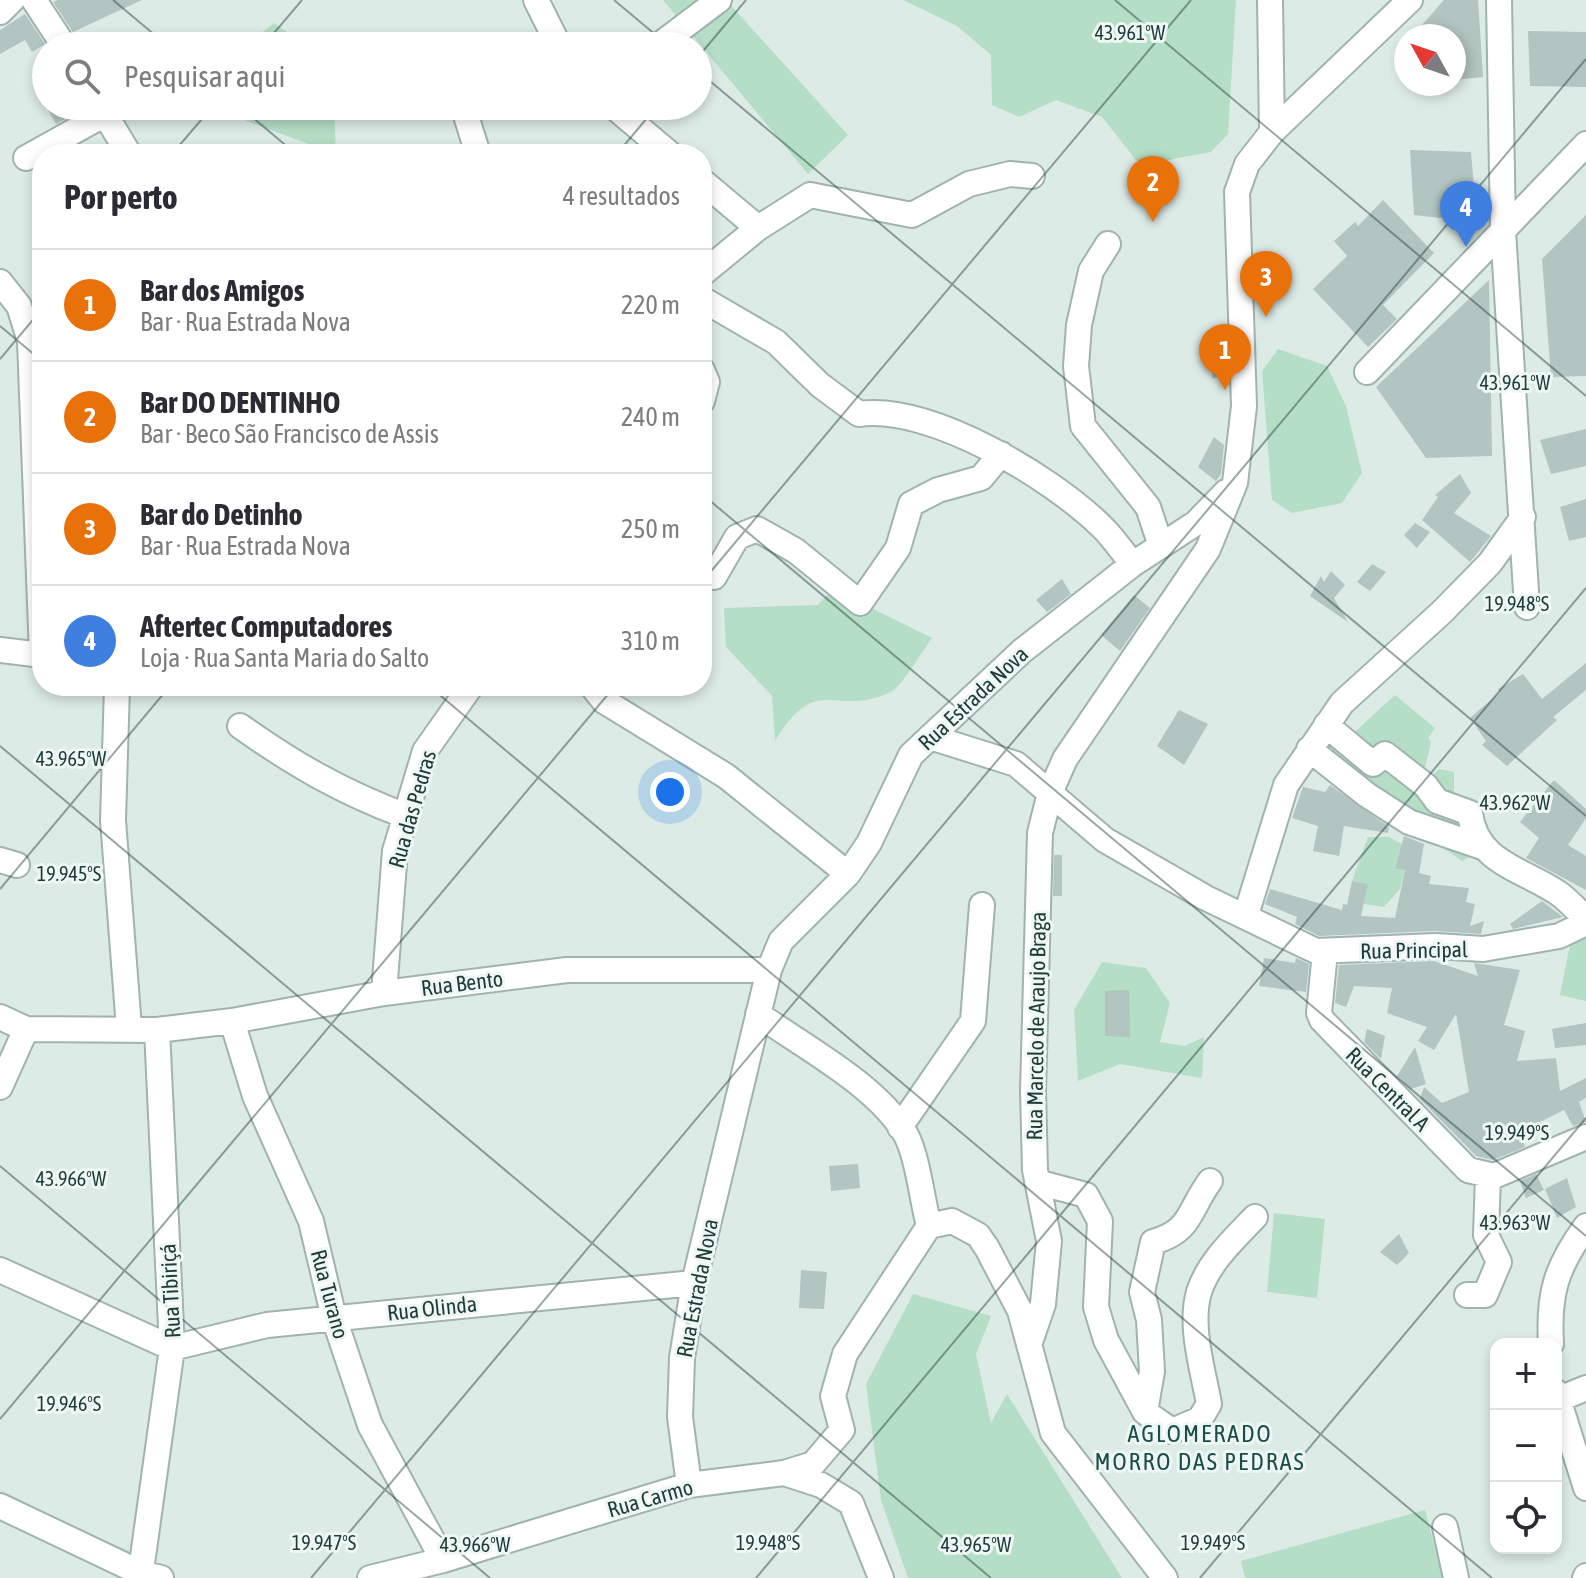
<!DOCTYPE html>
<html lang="pt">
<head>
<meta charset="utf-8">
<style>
  :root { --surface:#fff; --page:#f2f2f3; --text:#2b2b33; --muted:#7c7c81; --line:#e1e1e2; --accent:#db2777 }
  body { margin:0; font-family:"Asap Condensed",sans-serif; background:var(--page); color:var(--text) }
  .controls { position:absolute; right:24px; bottom:24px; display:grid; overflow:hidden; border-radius:16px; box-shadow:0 4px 12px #0003 }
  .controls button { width:72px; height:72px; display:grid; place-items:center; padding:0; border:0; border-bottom:2px solid var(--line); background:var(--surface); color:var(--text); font:40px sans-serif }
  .compass { position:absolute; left:1394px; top:24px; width:72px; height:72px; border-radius:50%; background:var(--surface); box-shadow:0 4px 12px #0003; rotate:310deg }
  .you { position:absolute; left:670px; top:792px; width:28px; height:28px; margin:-20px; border:6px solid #fff; border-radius:50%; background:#1a73e8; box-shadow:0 0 0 12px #1a73e833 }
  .badge { display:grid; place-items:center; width:52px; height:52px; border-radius:50%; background:var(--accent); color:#fff; font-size:26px; font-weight:700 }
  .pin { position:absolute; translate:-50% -66px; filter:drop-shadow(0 2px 4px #0008) }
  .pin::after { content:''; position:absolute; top:42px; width:28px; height:24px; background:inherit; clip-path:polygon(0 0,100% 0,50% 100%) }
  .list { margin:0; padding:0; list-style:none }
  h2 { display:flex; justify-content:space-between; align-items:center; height:104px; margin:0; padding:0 32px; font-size:34px }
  h2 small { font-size:26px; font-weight:400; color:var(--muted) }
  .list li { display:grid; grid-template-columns:52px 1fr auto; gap:24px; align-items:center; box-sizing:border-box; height:112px; padding:0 32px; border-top:2px solid var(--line) }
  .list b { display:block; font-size:30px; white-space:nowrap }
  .list p { margin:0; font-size:26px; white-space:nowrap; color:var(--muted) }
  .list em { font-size:26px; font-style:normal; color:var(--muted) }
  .icon { flex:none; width:44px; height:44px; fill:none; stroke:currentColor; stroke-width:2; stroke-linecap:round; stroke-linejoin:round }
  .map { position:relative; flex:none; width:1586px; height:1578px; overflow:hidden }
  .search { position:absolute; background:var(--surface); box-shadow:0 4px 12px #0003; left:32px; top:32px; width:680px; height:88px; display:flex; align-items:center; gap:20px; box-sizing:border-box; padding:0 28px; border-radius:44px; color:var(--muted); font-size:30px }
  .panel { position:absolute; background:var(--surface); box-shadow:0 4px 12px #0003; left:32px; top:144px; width:680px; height:552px; border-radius:32px }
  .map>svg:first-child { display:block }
  .green { fill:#b4dec5 }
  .building { fill:#b3c5c0 }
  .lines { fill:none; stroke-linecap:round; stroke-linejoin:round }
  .minor-casing { stroke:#a0b3af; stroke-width:28 }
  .minor { stroke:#fff; stroke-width:24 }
  .ticks { fill:none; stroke:#1e3b37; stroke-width:2; stroke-opacity:0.45 }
  .labels { text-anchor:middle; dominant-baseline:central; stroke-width:6; stroke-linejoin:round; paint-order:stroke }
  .street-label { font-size:22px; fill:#1e3b37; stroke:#eef7f4 }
  .neighbourhood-label { font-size:24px; letter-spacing:2px; fill:#194e49; stroke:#eef7f4 }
  .ticks-label { font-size:20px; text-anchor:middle; fill:#1e3b37; stroke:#eef7f4; stroke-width:6; stroke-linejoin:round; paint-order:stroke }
</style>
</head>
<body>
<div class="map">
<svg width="1586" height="1578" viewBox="0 0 1586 1578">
  <rect width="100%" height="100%" fill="#ddebe7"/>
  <path class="green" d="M663,0H726L848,135L808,174Z
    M903,0H1236L1228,134L1211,152L1140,165L1102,117L1056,100L1019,117L992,105L991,55L957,26Z
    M274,23L307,46H245Z
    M334,106L336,154L209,107V106Z
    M1278,349L1327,366L1346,406L1362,473L1342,503L1292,513L1272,500L1262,371Z
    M833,589L932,638C923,650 902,686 891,692C834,719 818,670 775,741L772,696L726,647L724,608L818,605Z
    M1395,695L1435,728L1428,738L1431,742L1423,776L1427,780L1439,769L1454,772V798L1485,848L1462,861L1309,754L1334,723L1347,739Z
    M1368,837H1389L1402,844L1395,867L1405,869L1400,889L1384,907L1364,904L1367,884L1352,881Z
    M1572,934L1586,937V1001L1560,995Z
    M1102,962L1146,968L1170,1003L1160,1042L1185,1046L1204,1037L1202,1078L1120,1064L1078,1081L1074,1010Z
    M1274,1213L1325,1219L1317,1298L1267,1292Z
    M913,1294L991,1316L976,1354L991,1423L1007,1394L1122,1578H908L881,1500L866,1384Z
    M1425,1510L1443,1578H1245L1241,1561Z"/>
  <path class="building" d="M58,0H142L73,32L53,2Z
    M1444,0H1478L1483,77L1454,80V36H1412Z
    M25,14L45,44L32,52L25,40L0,54V30Z
    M1528,31L1586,32V87L1530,86Z
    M46,106H85V108L56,124Z
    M1410,150L1471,152L1477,222L1414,215Z
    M1383,200L1434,253L1383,305L1397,319L1368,347L1313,289L1347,256L1334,241L1355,222L1358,226Z
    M1586,215V376L1551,377L1542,259Z
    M1489,280L1492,456L1426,458L1376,387Z
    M1213,353H1227L1228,376L1212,378Z
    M1586,429V466L1551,474L1540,440Z
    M1214,437L1224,445L1221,474L1216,481L1198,467Z
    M1460,474L1471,493L1454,513L1491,536L1470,562L1422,520L1438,497L1435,495Z
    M1586,499V537L1569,541L1560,507Z
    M1415,523L1430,532L1417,548L1404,535Z
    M1372,564L1386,572L1370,591L1357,582Z
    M1331,571L1345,585L1334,598L1348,622L1310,596L1321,576L1324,582Z
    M1062,579L1071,594L1047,612L1036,600Z
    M1134,595L1150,608L1120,651L1101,635Z
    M1586,663V690L1553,717L1557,720L1507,766L1482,745L1486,741L1470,718L1500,692L1498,689L1523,674L1542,699Z
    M1179,710L1208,724L1184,765L1157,746Z
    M1554,780L1586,809V818L1568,845L1586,856V890L1526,858L1539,838L1520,822Z
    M1330,785L1389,827L1388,833L1344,826L1339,856L1313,851L1318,826L1292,818L1303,787L1325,792Z
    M1404,836L1424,844L1419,873L1431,876L1429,884L1469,888L1466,902L1475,904L1470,926L1484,921L1481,934L1435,931L1319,936L1295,924L1297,917L1265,904L1270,889L1342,910L1343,904L1347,905L1352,881L1368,884L1361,916L1395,918L1405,870L1395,868Z
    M1054,855H1062V896H1053Z
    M1542,901L1563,917L1513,929L1510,924Z
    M1264,958L1295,963L1296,958L1309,964L1306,992L1259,986Z
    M1434,961L1478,976L1474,963L1520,970L1504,1025L1525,1031L1517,1061L1556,1058L1560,1091L1586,1078V1098L1579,1102L1586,1122L1573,1126L1564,1110L1520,1132L1525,1147L1493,1160L1476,1156L1420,1099L1424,1087L1442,1103L1469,1092L1456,1014L1434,1050L1418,1041L1427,1027L1387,1013L1392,988L1354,986L1346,1007L1335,1003L1339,965Z
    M1129,990L1130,1037L1105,1036V991Z
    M1586,1023V1045L1555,1048L1552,1029Z
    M1367,1029L1385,1036L1381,1059L1364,1042Z
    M1415,1047L1426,1084L1411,1089L1397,1076Z
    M858,1164L860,1188L831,1191L829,1166Z
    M1536,1174L1544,1190L1526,1198L1520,1181Z
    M1567,1178L1576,1207L1557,1218L1545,1189Z
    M1399,1234L1409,1253L1397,1265L1380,1252Z
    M801,1270L827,1272L824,1309L799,1308Z"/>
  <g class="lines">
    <defs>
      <path id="minor" d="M34,0L64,46
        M536,0L559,46
        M1270,0L1272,132
        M1499,0L1503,231L1527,607
        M0,12L12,0
        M658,46L719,0
        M100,106L129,154
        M463,106L478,154
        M613,106L670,154
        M26,158L105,114
        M702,181L758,228
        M1108,244L1091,271L1079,325L1076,366L1083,426L1148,507L1161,546
        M702,274L758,228L810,195L912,215L969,184L1010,174L1032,176
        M0,282L19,306L30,341L42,655
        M702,299L776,342L820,385L859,414C930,404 1051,477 1101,526C1113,537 1122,552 1133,564
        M702,370L707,382L702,401
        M1367,372L1586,144
        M714,577L737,537L757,529L796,551L860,603L898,548L911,504L938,490L981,478L1001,454
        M0,650L42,655
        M117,686L113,820L129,1028
        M592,686L604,701L726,776L848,874
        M1326,725L1373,764L1385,754L1426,786L1437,801L1470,813C1476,863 1523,869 1558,893C1568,900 1577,910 1586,919
        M240,726C295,765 342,792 406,816
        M930,737L1016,764L1105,840L1206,898L1316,951L1436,946L1483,949L1559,936L1586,923
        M1309,749L1367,795L1409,822L1485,848
        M0,860L17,865
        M1246,915L1286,785L1342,703L1442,612L1490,563L1523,517
        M1325,952L1319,1013L1322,1020L1468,1170L1494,1176L1586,1137
        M384,993L395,851L425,751L471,686
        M758,1014C802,1046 879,1086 906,1135C918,1158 922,1200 929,1226
        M0,1017L26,1029L157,1030L232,1021L384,993L567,970H769
        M232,1021L255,1096L311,1221L334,1318L370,1425L443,1560
        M0,1087L26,1029
        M900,1127L973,1021L982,905
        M1037,1182L1086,1195L1100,1221L1096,1307L1106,1340L1145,1412L1172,1431L1200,1419L1209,1404C1203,1370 1189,1326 1199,1292C1208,1263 1234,1239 1255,1217
        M929,1226L952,1221L978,1235L987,1248L1020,1311L1053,1433L1165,1578
        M0,1270L172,1348L267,1325L694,1283
        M1467,1295H1485L1499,1262L1486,1235L1488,1175
        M1551,1344C1548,1294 1556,1267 1586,1226
        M1029,1345L1043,1304L1049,1241L1035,1170L1033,1091L1040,833L1050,793L1065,759L1208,549L1235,483L1244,406L1237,192L1247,164L1272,132L1410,0
        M1556,1392L1586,1488
        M1557,1400L1586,1388
        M1145,1412L1152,1371L1149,1320L1142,1292L1153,1242C1192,1231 1188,1211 1210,1181
        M784,1473L813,1464L842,1430L833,1396L845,1354L929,1226
        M689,1485L680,1417L682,1358L694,1283L769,970L781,941L848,874L869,843L911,755L1022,651L1133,564L1196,523L1226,492
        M0,1506L141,1573L161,1578
        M1445,1527L1456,1578
        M140,1578L172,1348L157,1030
        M370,1578L443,1560L689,1485L784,1473L821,1485L851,1503L881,1578
        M1585,1578L1586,1576"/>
    </defs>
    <use href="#minor" class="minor-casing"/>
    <use href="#minor" class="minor"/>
  </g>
  <path class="ticks" d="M113,0L168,46M614,0L669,46M1115,0L1586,396M263,46L302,0M698,57L746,0M698,71L1586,816M239,106L296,154M172,154L213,106M617,154L657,106M0,326L42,361M0,359L42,309M702,494L1586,1236M702,582L1191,0M429,686L1492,1578M0,746L991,1578M0,889L170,686M0,1166L490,1578M0,1419L615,686M311,1578L1586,59M756,1578L1586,588M1200,1578L1586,1118"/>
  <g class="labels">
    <g class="street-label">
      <text transform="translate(973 698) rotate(-43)">Rua Estrada Nova</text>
      <text transform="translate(412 809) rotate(-74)">Rua das Pedras</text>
      <text transform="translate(1414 950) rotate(-1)">Rua Principal</text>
      <text transform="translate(462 983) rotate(-7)">Rua Bento</text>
      <text transform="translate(1036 1026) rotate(-89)">Rua Marcelo de Araujo Braga</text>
      <text transform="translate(1388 1089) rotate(45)">Rua Central A</text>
      <text transform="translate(697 1288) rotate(-79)">Rua Estrada Nova</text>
      <text transform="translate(170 1291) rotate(-93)">Rua Tibiriçá</text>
      <text transform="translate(330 1294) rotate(75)">Rua Turano</text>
      <text transform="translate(432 1308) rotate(-6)">Rua Olinda</text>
      <text transform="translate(650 1498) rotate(-16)">Rua Carmo</text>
    </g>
    <g class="neighbourhood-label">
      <text x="1200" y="1433">AGLOMERADO<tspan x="1200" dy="28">MORRO DAS PEDRAS</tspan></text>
    </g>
  </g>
  <g class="ticks-label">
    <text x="1130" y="40">43.961°W</text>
    <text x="1515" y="390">43.961°W</text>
    <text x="1517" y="611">19.948°S</text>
    <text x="71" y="766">43.965°W</text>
    <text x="1515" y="810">43.962°W</text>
    <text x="69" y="881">19.945°S</text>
    <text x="1517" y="1140">19.949°S</text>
    <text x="71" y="1186">43.966°W</text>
    <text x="1515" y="1230">43.963°W</text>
    <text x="69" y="1411">19.946°S</text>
    <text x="324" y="1550">19.947°S</text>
    <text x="768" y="1550">19.948°S</text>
    <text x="1213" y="1550">19.949°S</text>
    <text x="475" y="1552">43.966°W</text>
    <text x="976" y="1552">43.965°W</text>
  </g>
</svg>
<div class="controls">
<button>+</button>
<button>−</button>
<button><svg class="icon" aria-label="locate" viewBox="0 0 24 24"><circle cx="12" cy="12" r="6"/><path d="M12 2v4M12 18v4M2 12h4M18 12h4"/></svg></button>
</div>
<svg class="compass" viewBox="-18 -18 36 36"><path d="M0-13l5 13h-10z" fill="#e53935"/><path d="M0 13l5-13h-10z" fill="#7c7c81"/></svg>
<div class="you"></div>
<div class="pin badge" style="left:1225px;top:390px;background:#e8710a">1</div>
<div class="pin badge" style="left:1153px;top:222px;background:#e8710a">2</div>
<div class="pin badge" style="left:1266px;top:317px;background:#e8710a">3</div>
<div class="pin badge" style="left:1466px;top:247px;background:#3f7fe0">4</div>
<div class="search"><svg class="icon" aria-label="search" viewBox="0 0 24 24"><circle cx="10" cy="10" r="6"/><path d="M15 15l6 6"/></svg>Pesquisar aqui</div>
<section class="panel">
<h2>Por perto<small>4 resultados</small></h2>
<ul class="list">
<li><span class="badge" style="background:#e8710a">1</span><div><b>Bar dos Amigos</b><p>Bar · Rua Estrada Nova</p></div><em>220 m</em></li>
<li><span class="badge" style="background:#e8710a">2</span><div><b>Bar DO DENTINHO</b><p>Bar · Beco São Francisco de Assis</p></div><em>240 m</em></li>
<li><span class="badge" style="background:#e8710a">3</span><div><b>Bar do Detinho</b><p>Bar · Rua Estrada Nova</p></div><em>250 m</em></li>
<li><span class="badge" style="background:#3f7fe0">4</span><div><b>Aftertec Computadores</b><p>Loja · Rua Santa Maria do Salto</p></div><em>310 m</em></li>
</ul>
</section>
</div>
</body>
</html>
